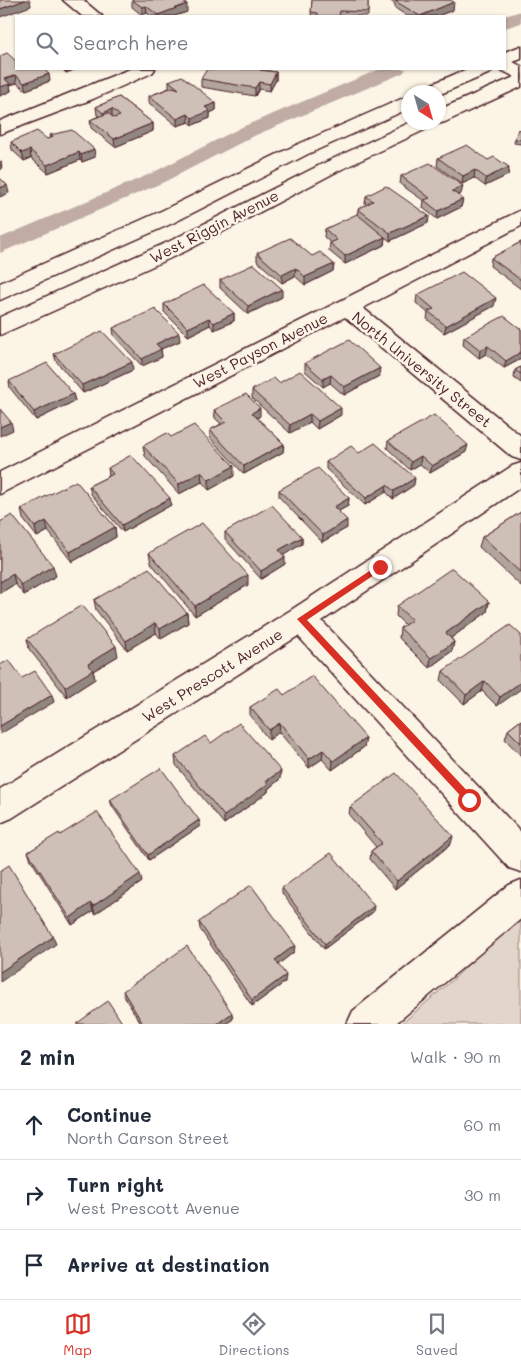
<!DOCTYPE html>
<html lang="en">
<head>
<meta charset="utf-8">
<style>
  :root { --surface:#fff; --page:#f6f6f7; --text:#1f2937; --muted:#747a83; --line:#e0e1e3; --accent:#d93025 }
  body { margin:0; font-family:Mali,sans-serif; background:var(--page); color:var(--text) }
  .compass { position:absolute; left:401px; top:85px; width:45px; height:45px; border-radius:50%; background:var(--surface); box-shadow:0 1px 4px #0004; rotate:143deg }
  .stop { position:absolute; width:15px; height:15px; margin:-11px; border:4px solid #d93025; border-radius:50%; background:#fff }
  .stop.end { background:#d93025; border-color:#fff; box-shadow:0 1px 5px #0008 }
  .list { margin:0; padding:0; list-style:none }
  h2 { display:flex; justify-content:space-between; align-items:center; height:65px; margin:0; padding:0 20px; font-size:21px }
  h2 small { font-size:16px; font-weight:400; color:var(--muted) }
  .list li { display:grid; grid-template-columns:32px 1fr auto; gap:15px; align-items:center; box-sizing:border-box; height:70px; padding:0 20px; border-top:1px solid var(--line) }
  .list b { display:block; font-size:19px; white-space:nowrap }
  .list p { margin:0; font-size:16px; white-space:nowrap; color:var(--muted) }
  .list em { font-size:16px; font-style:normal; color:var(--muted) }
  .icon { flex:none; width:28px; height:28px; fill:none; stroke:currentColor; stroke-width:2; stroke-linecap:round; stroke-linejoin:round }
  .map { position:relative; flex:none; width:521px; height:1024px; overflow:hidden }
  .search { position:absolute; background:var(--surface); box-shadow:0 1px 4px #0004; left:15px; right:15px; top:15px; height:55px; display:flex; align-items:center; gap:12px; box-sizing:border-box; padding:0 18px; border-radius:0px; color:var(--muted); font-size:19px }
  .sheet { height:275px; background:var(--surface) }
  nav { display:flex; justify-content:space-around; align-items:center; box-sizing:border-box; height:70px; border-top:1px solid var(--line); background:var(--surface); font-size:14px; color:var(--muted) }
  nav a { display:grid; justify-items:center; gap:2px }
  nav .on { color:var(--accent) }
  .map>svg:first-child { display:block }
  .green { fill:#e2d5ca; stroke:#967a7a }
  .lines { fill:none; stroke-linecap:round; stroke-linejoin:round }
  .canal { fill:#c0aca5; fill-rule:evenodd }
  .minor-casing { stroke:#4a1f2b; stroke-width:3 }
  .secondary-casing { stroke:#4a1f2b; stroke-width:3 }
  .minor { fill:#fcf5e5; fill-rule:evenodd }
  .secondary { fill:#fcf5e5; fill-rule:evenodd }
  .wall { fill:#b2a59d; stroke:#4a1f2b }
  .shaded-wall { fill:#918680; stroke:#4a1f2b }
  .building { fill:#cfc0b7; stroke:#4a1f2b }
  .route { fill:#d93025 }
  .labels { text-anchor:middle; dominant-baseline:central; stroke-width:5; stroke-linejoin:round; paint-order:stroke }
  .street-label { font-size:15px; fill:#4a1f2b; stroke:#fcf5e5 }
</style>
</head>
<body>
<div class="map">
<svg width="521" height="1024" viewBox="0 0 521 1024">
  <rect width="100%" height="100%" fill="#fcf5e5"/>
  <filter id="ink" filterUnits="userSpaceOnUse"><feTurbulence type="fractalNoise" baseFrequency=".02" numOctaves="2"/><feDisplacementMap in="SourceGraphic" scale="10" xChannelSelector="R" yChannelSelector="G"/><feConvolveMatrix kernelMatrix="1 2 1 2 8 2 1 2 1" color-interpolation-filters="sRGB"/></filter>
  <g filter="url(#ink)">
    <path class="green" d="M521,918V1024H401L455,978L486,946Z"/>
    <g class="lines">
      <path class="canal" d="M521,11V23L505,28V16Z
        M380,69H406L403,73L256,135L164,182L0,253V238L150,174L242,127Z"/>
      <defs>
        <path id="minor" d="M63,0H83L102,16H82Z
          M505,58L521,66V80L499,69H505Z
          M130,69H155L152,73L93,99L0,134V121Z
          M521,210V226L363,308L521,436V460L512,457L345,317L0,494V472Z
          M521,463V487L322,621L521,832V872L509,868L298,636L12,818L0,823V789L291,610L512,466Z
          M521,880V919L395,1024H347L353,1011L509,885Z"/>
        <path id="secondary" d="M521,46V59L505,65V52Z
          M467,69H493L490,73L438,95V92H420L423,88Z
          M521,74V87L445,122L437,124L338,171L186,251L0,335V317L170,241L324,163L411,122H438V110Z
          M408,96V109L308,154L173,223L0,300V283L157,213L294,146Z"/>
      </defs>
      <use href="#minor" class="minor-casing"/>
      <use href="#secondary" class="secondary-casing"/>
      <use href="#minor" class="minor"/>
      <use href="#secondary" class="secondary"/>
    </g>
    <path class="wall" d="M132,0L187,12L174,16H151L147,13L142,15L132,7Z
      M312,0H368V16H311Z
      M389,0H450L453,10L437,16H407L395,8V4Z
      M0,56L16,69L50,81L26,90L17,83L10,85L11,91L0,96Z
      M62,69H76L66,73Z
      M263,70L276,72V80L270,91L259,89L255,96L201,87V79Z
      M169,81L216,103V110L210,113V118L193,125L189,122L177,126L149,103V96L169,88Z
      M119,97L153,123V131L115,147L91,128L90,120L99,116L97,115L96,107Z
      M521,130V144L514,143L515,139Z
      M50,135L95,157L82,162L80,160L48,173L31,158L24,161L12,150L11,142L47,139L51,138Z
      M438,158L488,160L509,167L508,175L485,186L474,178L462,184L437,166Z
      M401,176L461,194L458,196L463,199L461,207L437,219L423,208L424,201L400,184Z
      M366,196L429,216L428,223L390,241L385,237L384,245L345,264L329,251L330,243H331L324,237L325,229L357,215L358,209L366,205L365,204Z
      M521,242V289L490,266L491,258Z
      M257,253L312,256L334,264L333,271L305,285L295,276L282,283L257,261Z
      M220,280L282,297L248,314L220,288Z
      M417,295L494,306L444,333L427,319L428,313L416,303Z
      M164,304L234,313V321L214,330L210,325L188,336L164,312Z
      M113,328L180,341L161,349L162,357L142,366L114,336Z
      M521,329V359L504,368L486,354L479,358L463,345L464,337Z
      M54,354L133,370L83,393L56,361Z
      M305,363L379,376L344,395L330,383L323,387L305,371Z
      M521,367V383L514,378L515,370Z
      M9,381L73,394L75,401L36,420L10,388Z
      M279,383L341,415L317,429L310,422L290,433L252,398V390Z
      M214,410L260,416L257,418L284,444L283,452L244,474L210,438V430L221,424L215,418Z
      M171,437L234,476L209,490L202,482L179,494L145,456L143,446Z
      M388,441L466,452L430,473L420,464L410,470L387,448Z
      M359,453L414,485L393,499L386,492L365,505L326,469V462Z
      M108,468L171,505L123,532L91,494L89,486L109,476Z
      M279,490L349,498L348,506L339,511L347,528L322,542L279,497Z
      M21,509L115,527L116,537L72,562L48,531L37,537L23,519Z
      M521,512V586L479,547L482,537Z
      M0,522L56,576L24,595L15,584L0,593Z
      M225,532L302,537V544L283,555L285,564L261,579L225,539Z
      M149,553L248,585L195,616L151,563Z
      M94,600L187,613L188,623L161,639L156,633L127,650L96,610Z
      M489,602L487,612L451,638L454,642L452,651L429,668L399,638L400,628L405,625L396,616L397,606Z
      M521,635L497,706L482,691L464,704L441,681L443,671Z
      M27,639L118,656L93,671L95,679L67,697L29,649Z
      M284,695L366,738L364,747L332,770L322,759L309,768L279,732L269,740L250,716V707Z
      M521,720V756L505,739L508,730Z
      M211,743L280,779L268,789V792L224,824L176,765L175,756Z
      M110,800L199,820L200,826L149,860L112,806Z
      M350,807L451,844L395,889L370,859L371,851L376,847L349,815Z
      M60,835L142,882L95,914L93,911L72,925L31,860L28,852Z
      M282,888L373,912L324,949L282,893Z
      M199,922L295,945L294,952L278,964L285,982L252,1006L200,929Z
      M123,991L233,1019L226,1024H141L125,998Z"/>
    <path class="shaded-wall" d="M25,0H30L31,6L0,17V9Z
      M454,2L453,10L437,16H420Z
      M187,4V12L174,16H158V15Z
      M146,6L147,13L142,15V7Z
      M66,69H76L66,73Z
      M276,72V80L270,91V84Z
      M49,74L50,81L26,90L24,83Z
      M16,75L17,83L10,85L11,91L0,96V87L5,79Z
      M259,82V89L255,96V88Z
      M216,103V110L210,113V118L193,125L192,118L205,107Z
      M112,109V116L104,121L103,113Z
      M188,114L189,122L177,126V119Z
      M153,123V131L115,147L114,139Z
      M94,149L95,157L82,162L81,155Z
      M30,150L31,158L24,161L22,153Z
      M79,152L80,160L48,173L47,165Z
      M1,161L2,169L0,170V162Z
      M509,167L508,175L485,186L486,178Z
      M475,170L474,178L462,184L463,176Z
      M7,185L9,193L0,197V188Z
      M463,186L461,194L451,199L452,191Z
      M463,199L461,207L437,219L438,211Z
      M429,216L428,223L390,241V233Z
      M385,237L384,245L345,264V256Z
      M334,264L333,271L305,285V277Z
      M296,268L295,276L282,283V275Z
      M282,289V297L248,314V306Z
      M496,298L494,306L444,333L446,326Z
      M234,313V321L214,330V323Z
      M209,318L210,325L188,336V328Z
      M179,333L180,341L161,349L162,357L142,366V359L156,344Z
      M488,346L486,354L479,358L480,350Z
      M521,352V359L504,368L506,361Z
      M132,362L133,370L83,393L82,385Z
      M380,368L379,376L344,395V387Z
      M331,375L330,383L323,387V379Z
      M73,394L75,401L36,420L34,412Z
      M260,408V416L252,421V413Z
      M341,408V415L317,429L318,421Z
      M310,414V422L290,433V425Z
      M11,422L13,430L0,436V427Z
      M284,444L283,452L244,474V466Z
      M468,445L466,452L430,473L432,466Z
      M421,456L420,464L410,470L411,462Z
      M234,466V476L209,490V480Z
      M201,472L202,482L179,494V484Z
      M415,478L414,485L393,499L394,491Z
      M387,485L386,492L365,505L366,498Z
      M170,498L171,505L123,532L122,525Z
      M349,498L348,506L333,514L334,507Z
      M347,520V528L322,542L323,535Z
      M46,521L48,531L37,537L35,527Z
      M115,527L116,537L72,562L70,552Z
      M302,537V544L279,558V550Z
      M285,557V564L261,579V571Z
      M53,566L56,576L24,595L21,585Z
      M13,574L15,584L0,593V582Z
      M248,575V585L195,616V606Z
      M489,602L487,612L444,643L446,633Z
      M187,613L188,623L161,639L160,629Z
      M155,623L156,633L127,650L126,641Z
      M454,642L452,651L429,668L431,658Z
      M116,646L118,656L93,671L95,679L67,697L65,687L88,664Z
      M485,681L482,691L464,704L466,695Z
      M521,682V689L497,706L500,697Z
      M52,695L54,702L0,734V726Z
      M280,723L279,732L269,740V730Z
      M366,738L364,747L332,770L333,761Z
      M323,750L322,759L309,768V759Z
      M281,771L280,779L268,789V792L224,824V816L266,781Z
      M199,820L200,826L149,860L148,855Z
      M453,836L451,844L395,889L397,881Z
      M140,874L142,882L95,914L93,906Z
      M91,903L93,911L72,925L70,918Z
      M374,906L373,912L324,949L325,944Z
      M53,937L56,944L0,982V972Z
      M295,945L294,952L275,967V960Z
      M286,975L285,982L252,1006V1000Z
      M232,1013L233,1019L226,1024H217Z"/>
    <path class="building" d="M0,0H25L0,9Z
      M132,0H181L187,4L158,15L146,6L142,7Z
      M312,0H368V12L340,11L339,16H318V13L311,12Z
      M398,0H450L454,2L420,16L395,1Z
      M7,53L16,61V69H43L49,74L24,83L16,75L5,79L10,84L0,87V56Z
      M207,69H260V70L276,72L270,84L259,82L255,88L201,79Z
      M182,76L216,103L205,107L210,111L192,118L188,114L177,119L149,96L173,87L179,89L169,81Z
      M119,97L153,123L114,139L90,120L108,113L114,118L120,116L112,109L103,113L96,107Z
      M518,129L521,130V140L515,139Z
      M72,130L94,149L81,155L79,152L47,165L30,150L22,153L11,142L37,131L47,139L53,137L50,135Z
      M467,145L488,160L494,157L509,167L486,178L475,170L463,176L438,158Z
      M430,163L463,186L452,191L463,199L438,211L424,200L430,198L401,176Z
      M0,178L7,185L0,188Z
      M386,186L429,216L390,233L358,209L373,201L366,196Z
      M357,214L385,237L345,256L330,243L337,240L325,229Z
      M290,238L312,256L320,252L334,264L305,277L296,268L282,275L257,253Z
      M521,242V280L491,258Z
      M254,264L282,289L248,306L220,280Z
      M462,272L496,298L446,326L428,311L434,309L417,295Z
      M204,285L234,313L214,323L209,318L188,328L164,304Z
      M155,309L179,333L156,344L161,349L142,359L113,328Z
      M504,316L521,329V352L506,361L488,346L480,350L464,337Z
      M102,331L132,362L82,385L54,354Z
      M349,340L380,368L344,387L331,375L323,379L305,363Z
      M47,363L73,394L34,412L9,381Z
      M521,367V374L515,370Z
      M300,371L341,408L318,421L310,414L290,425L252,390L274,378L279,383Z
      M246,394L260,408L252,413L284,444L244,466L210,430L226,422L214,410Z
      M0,409L11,422L0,427Z
      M434,415L468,445L432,466L421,456L411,462L388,441Z
      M194,425L234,466L209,480L201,472L179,484L143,446L167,433L171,437Z
      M375,443L415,478L394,491L387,485L366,498L326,462L351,446L359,453Z
      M131,455L170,498L122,525L89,486L113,474L108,468Z
      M318,468L349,498L334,507L347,520L323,535L279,490Z
      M76,481L115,527L70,552L46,521L35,527L21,509Z
      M272,505L302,537L279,550L285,557L261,571L225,532Z
      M521,512V573L482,537Z
      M12,515L53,566L21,585L13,574L0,582V522Z
      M202,523L248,575L195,606L149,553Z
      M149,568L187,613L160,629L155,623L126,641L94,600Z
      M452,568L489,602L446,633L454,642L431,658L400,628L412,620L397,606Z
      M82,605L116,646L88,664L93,670L65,687L27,639Z
      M510,625L521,635V682L500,697L485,681L466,695L443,671Z
      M9,660L22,678L35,671L52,695L0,726V665Z
      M312,676L366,738L333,761L323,750L309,759L280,723L269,730L250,707L279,689L284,695Z
      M521,720V743L508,730Z
      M239,723L281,771L266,781L268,784L224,816L175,756L205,736L211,743Z
      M161,768L199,820L148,855L110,800Z
      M396,773L453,836L397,881L371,851L382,843L350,807Z
      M97,812L140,874L93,906L91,903L70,918L28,852L59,833L60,835Z
      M331,853L374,906L325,944L282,888Z
      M9,865L53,937L0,972V871Z
      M251,885L295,945L275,960L286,975L252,1000L199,922Z
      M187,946L232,1013L217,1024H143L123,991Z
      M108,1001L123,1024H76Z"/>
  </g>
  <path class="route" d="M380,564L383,565V569L307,620L473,797L474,800L469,805L297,619Z"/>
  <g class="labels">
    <g class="street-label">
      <text transform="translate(214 226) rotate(-27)">West Riggin Avenue</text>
      <text transform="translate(260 350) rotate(-27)">West Payson Avenue</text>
      <text transform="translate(422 369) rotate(39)">North University Street</text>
      <text transform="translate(212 675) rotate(-32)">West Prescott Avenue</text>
    </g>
  </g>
</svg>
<svg class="compass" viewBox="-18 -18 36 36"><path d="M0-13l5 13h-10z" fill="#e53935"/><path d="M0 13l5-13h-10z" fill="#747a83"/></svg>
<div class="stop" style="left:469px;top:800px"></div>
<div class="stop end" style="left:380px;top:567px"></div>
<div class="search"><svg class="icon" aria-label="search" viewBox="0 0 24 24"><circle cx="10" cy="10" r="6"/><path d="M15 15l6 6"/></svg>Search here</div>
</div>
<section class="sheet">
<h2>2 min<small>Walk · 90 m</small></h2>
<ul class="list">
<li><svg class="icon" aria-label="ahead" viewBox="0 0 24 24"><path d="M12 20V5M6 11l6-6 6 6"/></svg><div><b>Continue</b><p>North Carson Street</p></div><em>60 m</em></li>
<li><svg class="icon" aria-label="right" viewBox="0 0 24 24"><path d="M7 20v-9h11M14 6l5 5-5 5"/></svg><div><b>Turn right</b><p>West Prescott Avenue</p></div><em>30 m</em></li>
<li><svg class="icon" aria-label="arrive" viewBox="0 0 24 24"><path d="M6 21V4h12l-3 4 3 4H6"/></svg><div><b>Arrive at destination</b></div></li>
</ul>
</section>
<nav>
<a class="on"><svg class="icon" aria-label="map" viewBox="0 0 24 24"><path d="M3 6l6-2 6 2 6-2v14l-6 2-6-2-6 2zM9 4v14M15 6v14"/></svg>Map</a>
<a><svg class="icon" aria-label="directions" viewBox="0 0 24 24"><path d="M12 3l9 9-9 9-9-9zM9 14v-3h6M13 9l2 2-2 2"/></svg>Directions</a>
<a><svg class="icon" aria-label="saved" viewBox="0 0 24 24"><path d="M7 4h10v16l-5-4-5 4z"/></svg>Saved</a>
</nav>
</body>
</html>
